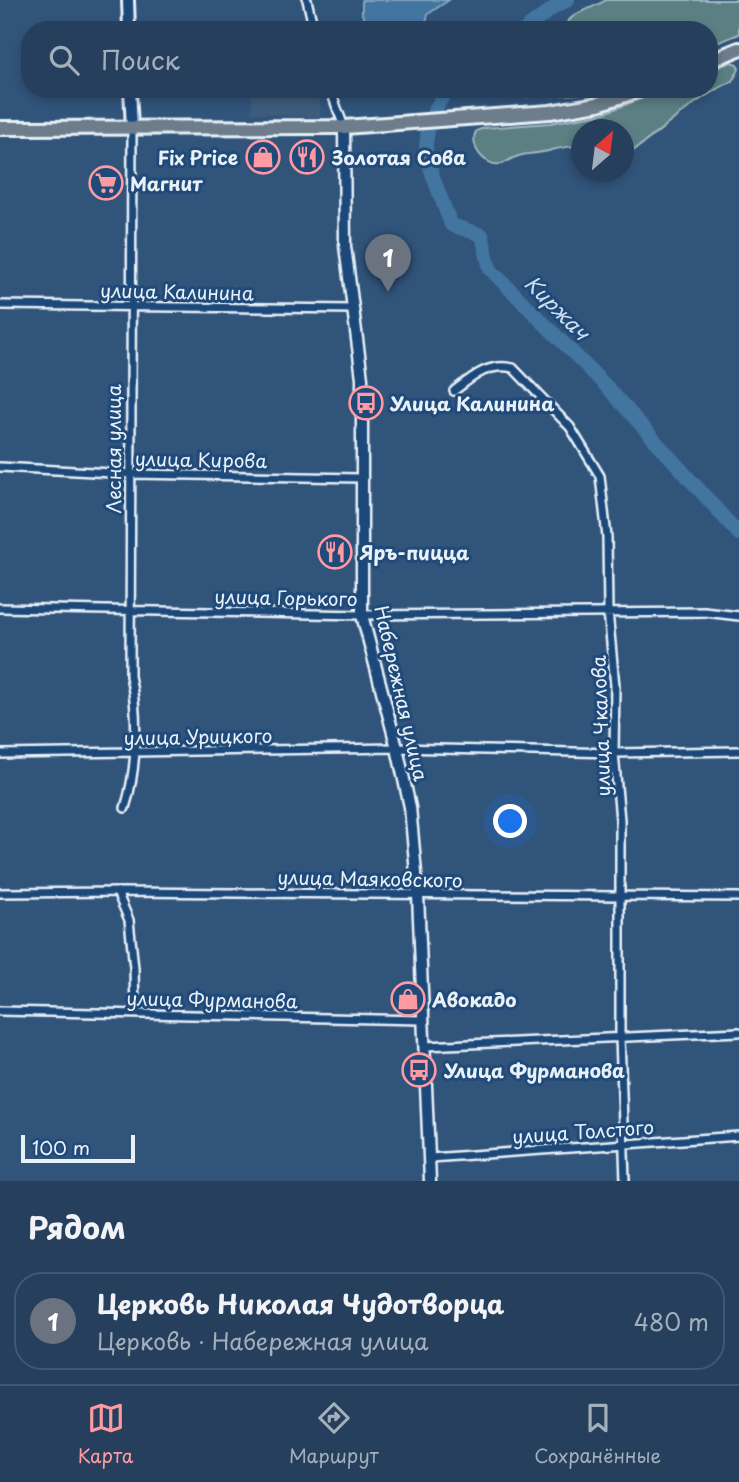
<!DOCTYPE html>
<html lang="ru">
<head>
<meta charset="utf-8">
<style>
  :root { --surface:#253f5c; --page:#314a65; --text:#f1f3f6; --muted:#a3afbb; --line:#425872; --accent:#ff9aa2 }
  body { margin:0; font-family:"Playpen Sans",sans-serif; background:var(--page); color:var(--text) }
  .compass { position:absolute; left:571px; top:119px; width:63px; height:63px; border-radius:50%; background:var(--surface); box-shadow:0 4px 10px #0003; rotate:28deg }
  .scale { position:absolute; left:21px; bottom:18px; width:114px; box-sizing:border-box; padding-left:7px; border:4px solid #e8f1f8; border-top:0; font-size:19px; line-height:24px; white-space:nowrap; color:#e8f1f8; -webkit-text-stroke:5px #1f4a7a; paint-order:stroke }
  .you { position:absolute; left:511px; top:822px; width:24px; height:24px; margin:-18px; border:5px solid #fff; border-radius:50%; background:#1a73e8; box-shadow:0 0 0 10px #1a73e833 }
  .badge { display:grid; place-items:center; width:46px; height:46px; border-radius:50%; background:var(--accent); color:#fff; font-size:23px; font-weight:700 }
  .pin { position:absolute; translate:-50% -58px; filter:drop-shadow(0 2px 4px #0008) }
  .pin::after { content:''; position:absolute; top:37px; width:24px; height:21px; background:inherit; clip-path:polygon(0 0,100% 0,50% 100%) }
  .list { margin:0; padding:0; list-style:none }
  h2 { display:flex; justify-content:space-between; align-items:center; height:91px; margin:0; padding:0 28px; font-size:30px }
  h2 small { font-size:23px; font-weight:400; color:var(--muted) }
  .list li { display:grid; grid-template-columns:46px 1fr auto; gap:21px; align-items:center; box-sizing:border-box; height:98px; margin:0 14px 14px; padding:0 14px; border:2px solid var(--line); border-radius:28px }
  .list b { display:block; font-size:26px; white-space:nowrap }
  .list p { margin:0; font-size:23px; white-space:nowrap; color:var(--muted) }
  .list em { font-size:23px; font-style:normal; color:var(--muted) }
  .icon { flex:none; width:38px; height:38px; fill:none; stroke:currentColor; stroke-width:2; stroke-linecap:round; stroke-linejoin:round }
  .map { position:relative; flex:none; width:739px; height:1181px; overflow:hidden }
  .search { position:absolute; background:var(--surface); box-shadow:0 4px 10px #0003; left:21px; right:21px; top:21px; height:77px; display:flex; align-items:center; gap:18px; box-sizing:border-box; padding:0 24px; border-radius:28px; color:var(--muted); font-size:26px }
  .sheet { height:203px; background:var(--surface) }
  nav { display:flex; justify-content:space-around; align-items:center; box-sizing:border-box; height:98px; border-top:2px solid var(--line); background:var(--surface); font-size:19px; color:var(--muted) }
  nav a { display:grid; justify-items:center; gap:4px }
  nav .on { color:var(--accent) }
  .map>svg:first-child { display:block }
  .built { fill:#3e5c7c }
  .green { fill:#5c7f84; stroke:#a2b8be; stroke-width:2 }
  .water { fill:#4375a0; stroke:#85a7c3; stroke-width:2 }
  .lines { fill:none; stroke-linecap:round; stroke-linejoin:round }
  .river { stroke:#4375a0; stroke-width:14 }
  .minor-casing { stroke:#e8f1f8; stroke-width:12 }
  .tertiary-casing { stroke:#e8f1f8; stroke-width:15 }
  .secondary-casing { stroke:#e8f1f8; stroke-width:16 }
  .primary-casing { stroke:#e8f1f8; stroke-width:18 }
  .minor { stroke:#1f4a7a; stroke-width:7 }
  .tertiary { stroke:#1f4a7a; stroke-width:10 }
  .secondary { stroke:#1f4a7a; stroke-width:10 }
  .primary { stroke:#6d7d8c; stroke-width:12 }
  .labels { text-anchor:middle; dominant-baseline:central; stroke-width:6; stroke-linejoin:round; paint-order:stroke }
  .poi-label { font-size:19px; font-weight:bold; fill:#e8f1f8; stroke:#1f4a7a; text-anchor:start }
  .street-label { font-size:19px; fill:#e8f1f8; stroke:#1f4a7a }
  .water-label { font-size:21px; font-style:italic; fill:#cfdeeb; stroke:#1f4a7a }
</style>
</head>
<body>
<div class="map">
<svg width="739" height="1181" viewBox="0 0 739 1181">
  <rect width="100%" height="100%" fill="#31547b"/>
  <filter id="ink" filterUnits="userSpaceOnUse"><feTurbulence type="fractalNoise" baseFrequency=".0143" numOctaves="2"/><feDisplacementMap in="SourceGraphic" scale="14" xChannelSelector="R" yChannelSelector="G"/><feConvolveMatrix kernelMatrix="1 2 1 2 8 2 1 2 1" color-interpolation-filters="sRGB"/></filter>
  <g filter="url(#ink)">
    <path class="built" d="M251,89H320V118L252,113Z"/>
    <path class="green" d="M606,0H739V34L709,46V30H562C574,9 587,12 606,0Z
      M731,62L737,64L739,69L733,81C692,99 661,133 624,157V130H582L581,146C567,145 557,149 543,152C534,154 524,153 516,157C511,158 506,163 501,164C485,167 469,147 476,131L484,128L550,123L601,114L667,89H709V71Z
      M480,89H606L598,93L483,99L478,93Z"/>
    <path class="water" d="M362,0H449L428,14L426,23L431,30H368L362,14Z"/>
    <g class="lines">
      <path class="river" d="M524,30L556,6L568,0
        M450,89C434,104 426,128 426,150C426,164 446,209 451,225L482,235L490,269L607,387L739,534"/>
      <defs>
        <path id="minor" d="M307,0L314,30
          M330,89L344,127
          M0,305L353,309
          M454,391C472,377 489,362 513,368L570,427L600,476L607,537L608,611L615,686L614,753L620,820V1037L625,1181
          M0,467L131,474L360,478
          M0,608L362,615L705,612L739,616
          M0,754L397,748L614,753L739,751
          M125,808C137,770 139,715 130,676L132,128
          M117,892L129,920L134,968L135,1013
          M0,893L122,892L739,897
          M0,1011L423,1020
          M425,1046L739,1032
          M430,1158L739,1136"/>
        <path id="tertiary" d="M344,127L345,246L362,378V615L397,748L410,807L418,895L430,1181"/>
        <path id="secondary" d="M128,0L129,30
          M130,89L132,128"/>
        <path id="primary" d="M709,61L739,49
          M0,128L344,127L550,112L598,104L643,89"/>
      </defs>
      <use href="#minor" class="minor-casing"/>
      <use href="#tertiary" class="tertiary-casing"/>
      <use href="#secondary" class="secondary-casing"/>
      <use href="#primary" class="primary-casing"/>
      <use href="#minor" class="minor"/>
      <use href="#tertiary" class="tertiary"/>
      <use href="#secondary" class="secondary"/>
      <use href="#primary" class="primary"/>
    </g>
  </g>
  <defs>
    <symbol id="shop-ring" viewBox="-11 -11 22 22"><circle r="9.5" fill="#1f4a7a" stroke="#ff9aa2" stroke-width="1.5"/><path d="M-5-2.5h2.3a2.7 3.5 0 0 1 5.4 0H5L5.5 6h-11ZM-1.5-2.5h3a1.5 2.3 0 0 0-3 0Z" fill="#ff9aa2"/></symbol>
    <symbol id="restaurant-ring" viewBox="-11 -11 22 22"><circle r="9.5" fill="#1f4a7a" stroke="#ff9aa2" stroke-width="1.5"/><path d="M-5-6h1v4h1v-4h1v4h1v-4h1v5L-1.5 .5V6h-2V.5L-5-1ZM5-6V6H3V1.5H1.5Q1.5-4 5-6Z" fill="#ff9aa2"/></symbol>
    <symbol id="supermarket-ring" viewBox="-11 -11 22 22"><circle r="9.5" fill="#1f4a7a" stroke="#ff9aa2" stroke-width="1.5"/><path d="M-6-5.5h2.5l.6 2H6L4.5 2H-2.5L-4.4-4H-6ZM-1.5 3.2a1.3 1.3 0 1 0 .1 0ZM3 3.2a1.3 1.3 0 1 0 .1 0Z" fill="#ff9aa2"/></symbol>
    <symbol id="bus-ring" viewBox="-11 -11 22 22"><circle r="9.5" fill="#1f4a7a" stroke="#ff9aa2" stroke-width="1.5"/><path d="M-5-6H5V4H4V6H2V4H-2V6H-4V4H-5ZM-3.5-4V0h7V-4ZM-3.5 1.2v1.5H-2V1.2ZM2 1.2v1.5H3.5V1.2Z" fill="#ff9aa2"/></symbol>
  </defs>
  <g fill-rule="evenodd">
    <use href="#shop-ring" x="244" y="138" width="38" height="38"/>
    <use href="#restaurant-ring" x="288" y="138" width="38" height="38"/>
    <use href="#supermarket-ring" x="87" y="164" width="38" height="38"/>
    <use href="#bus-ring" x="347" y="384" width="38" height="38"/>
    <use href="#restaurant-ring" x="316" y="533" width="38" height="38"/>
    <use href="#shop-ring" x="389" y="980" width="38" height="38"/>
    <use href="#bus-ring" x="400" y="1051" width="38" height="38"/>
  </g>
  <g class="labels">
    <g class="poi-label">
      <text x="238" y="157" text-anchor="end">Fix Price</text>
      <text x="332" y="157">Золотая Сова</text>
      <text x="130" y="183">Магнит</text>
      <text x="390" y="403">Улица Калинина</text>
      <text x="360" y="552">Яръ-пицца</text>
      <text x="432" y="999">Авокадо</text>
      <text x="444" y="1070">Улица Фурманова</text>
    </g>
    <g class="street-label">
      <text transform="translate(177 291) rotate(1)">улица Калинина</text>
      <text transform="translate(113 449) rotate(-90)">Лесная улица</text>
      <text transform="translate(201 459) rotate(1)">улица Кирова</text>
      <text transform="translate(286 597) rotate(1)">улица Горького</text>
      <text transform="translate(402 693) rotate(77)">Набережная улица</text>
      <text transform="translate(600 726) rotate(-92)">улица Чкалова</text>
      <text transform="translate(198 736) rotate(-1)">улица Урицкого</text>
      <text transform="translate(370 878) rotate(1)">улица Маяковского</text>
      <text transform="translate(212 999) rotate(1)">улица Фурманова</text>
      <text transform="translate(583 1131) rotate(-4)">улица Толстого</text>
    </g>
    <g class="water-label">
      <text transform="translate(558 307) rotate(45)">Киржач</text>
    </g>
  </g>
</svg>
<svg class="compass" viewBox="-18 -18 36 36"><path d="M0-13l5 13h-10z" fill="#e53935"/><path d="M0 13l5-13h-10z" fill="#a3afbb"/></svg>
<div class="scale">100 m</div>
<div class="you"></div>
<div class="pin badge" style="left:388px;top:292px;background:#6b7280">1</div>
<div class="search"><svg class="icon" aria-label="search" viewBox="0 0 24 24"><circle cx="10" cy="10" r="6"/><path d="M15 15l6 6"/></svg>Поиск</div>
</div>
<section class="sheet">
<h2>Рядом<small></small></h2>
<ul class="list">
<li><span class="badge" style="background:#6b7280">1</span><div><b>Церковь Николая Чудотворца</b><p>Церковь · Набережная улица</p></div><em>480 m</em></li>
</ul>
</section>
<nav>
<a class="on"><svg class="icon" aria-label="map" viewBox="0 0 24 24"><path d="M3 6l6-2 6 2 6-2v14l-6 2-6-2-6 2zM9 4v14M15 6v14"/></svg>Карта</a>
<a><svg class="icon" aria-label="directions" viewBox="0 0 24 24"><path d="M12 3l9 9-9 9-9-9zM9 14v-3h6M13 9l2 2-2 2"/></svg>Маршрут</a>
<a><svg class="icon" aria-label="saved" viewBox="0 0 24 24"><path d="M7 4h10v16l-5-4-5 4z"/></svg>Сохранённые</a>
</nav>
</body>
</html>
